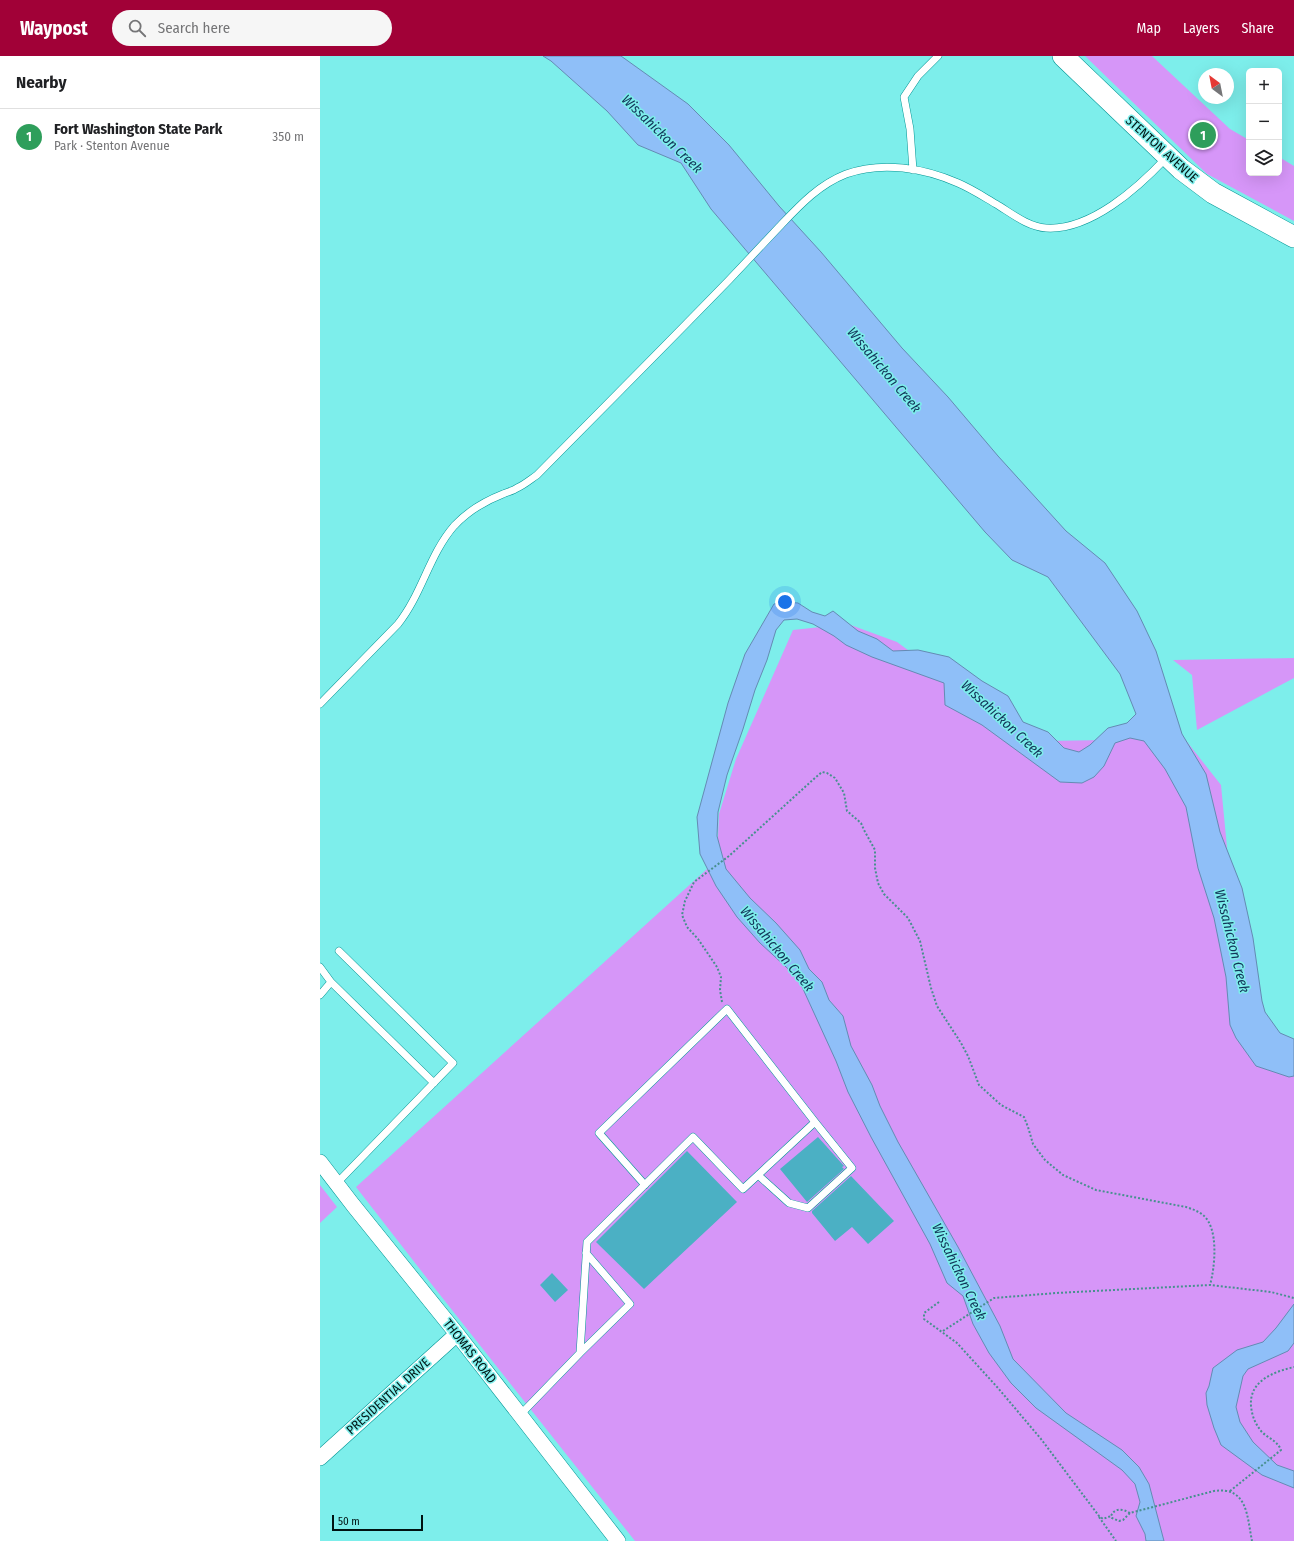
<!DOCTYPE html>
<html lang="en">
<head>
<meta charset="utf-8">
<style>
  :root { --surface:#fff; --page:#f6f6f6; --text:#202124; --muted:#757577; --line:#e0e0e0; --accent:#a10137 }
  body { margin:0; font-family:"Fira Sans Condensed",sans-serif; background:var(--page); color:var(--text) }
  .controls { position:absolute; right:12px; top:12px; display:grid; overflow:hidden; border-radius:6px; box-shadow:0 4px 16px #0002 }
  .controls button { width:36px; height:36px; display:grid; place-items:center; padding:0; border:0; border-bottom:1px solid var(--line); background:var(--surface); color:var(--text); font:20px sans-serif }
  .compass { position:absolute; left:878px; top:12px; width:36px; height:36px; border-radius:50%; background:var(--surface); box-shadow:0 4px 16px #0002; rotate:328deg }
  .scale { position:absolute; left:12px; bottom:10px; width:91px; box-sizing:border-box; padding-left:4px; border:2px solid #001312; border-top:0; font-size:11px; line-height:14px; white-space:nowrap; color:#001312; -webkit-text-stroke:3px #7deeeb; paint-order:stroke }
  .you { position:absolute; left:465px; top:546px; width:14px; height:14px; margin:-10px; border:3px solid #fff; border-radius:50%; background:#1a73e8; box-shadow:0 0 0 6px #1a73e833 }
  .badge { display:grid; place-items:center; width:26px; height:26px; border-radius:50%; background:var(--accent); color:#fff; font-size:13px; font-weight:700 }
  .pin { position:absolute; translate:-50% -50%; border:2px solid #fff; box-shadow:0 1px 4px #0006 }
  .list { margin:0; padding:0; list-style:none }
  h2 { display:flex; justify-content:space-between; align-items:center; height:52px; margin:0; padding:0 16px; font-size:17px }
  h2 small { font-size:13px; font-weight:400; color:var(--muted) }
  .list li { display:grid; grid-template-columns:26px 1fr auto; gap:12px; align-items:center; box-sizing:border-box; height:56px; padding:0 16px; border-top:1px solid var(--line) }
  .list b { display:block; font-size:15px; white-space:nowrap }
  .list p { margin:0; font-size:13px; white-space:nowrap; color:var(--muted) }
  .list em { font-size:13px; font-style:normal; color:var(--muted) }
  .icon { flex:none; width:22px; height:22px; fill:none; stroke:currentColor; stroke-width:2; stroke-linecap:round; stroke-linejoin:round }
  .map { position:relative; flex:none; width:974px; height:1485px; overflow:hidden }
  header { display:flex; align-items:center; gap:24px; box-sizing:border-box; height:56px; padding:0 20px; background:var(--accent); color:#fff }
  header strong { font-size:19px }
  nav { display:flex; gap:22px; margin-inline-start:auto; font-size:14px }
  .search { width:280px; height:36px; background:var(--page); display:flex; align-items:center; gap:10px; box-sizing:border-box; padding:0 14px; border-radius:22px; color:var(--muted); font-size:15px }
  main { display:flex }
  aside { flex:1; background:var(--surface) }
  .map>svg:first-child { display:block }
  .green { fill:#d696f8 }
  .water { fill:#8fbff8; stroke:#648bb3 }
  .building { fill:#4bb0c4 }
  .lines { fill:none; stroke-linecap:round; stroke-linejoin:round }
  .service-casing { stroke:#009594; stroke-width:8 }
  .minor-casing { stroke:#009594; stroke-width:16 }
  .secondary-casing { stroke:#009594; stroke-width:22 }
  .path { stroke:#47908e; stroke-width:2; stroke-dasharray:2 2; stroke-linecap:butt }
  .service { stroke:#fff; stroke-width:7 }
  .minor { stroke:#fff; stroke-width:15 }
  .secondary { stroke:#fff; stroke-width:21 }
  .labels { text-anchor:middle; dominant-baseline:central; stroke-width:3; stroke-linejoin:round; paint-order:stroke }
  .street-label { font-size:13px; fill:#001312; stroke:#7deeeb }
  .water-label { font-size:14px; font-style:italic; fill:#123459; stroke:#7deeeb }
</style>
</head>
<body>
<header>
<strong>Waypost</strong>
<div class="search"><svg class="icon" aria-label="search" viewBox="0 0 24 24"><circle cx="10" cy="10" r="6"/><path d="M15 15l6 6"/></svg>Search here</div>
<nav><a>Map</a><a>Layers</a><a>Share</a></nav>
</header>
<main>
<aside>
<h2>Nearby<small></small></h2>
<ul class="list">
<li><span class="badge" style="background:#2e9e5b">1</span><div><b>Fort Washington State Park</b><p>Park · Stenton Avenue</p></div><em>350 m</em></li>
</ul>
</aside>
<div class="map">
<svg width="974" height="1485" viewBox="0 0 974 1485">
  <rect width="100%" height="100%" fill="#7deeeb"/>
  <path class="green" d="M765,0H832L910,73L929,84V117H959V101L974,110V165L887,118Z
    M528,568L577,586L622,619L724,685L787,684L834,644L901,729L925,979L974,993V1485H315L113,1230L36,1131L397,804L399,758L416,703L473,574Z
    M974,602V622L877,674L872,619L853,604Z
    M0,1129L17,1151L0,1167Z"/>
  <path class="water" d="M223,0H301L368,48L409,89L459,150L501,196L582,292L628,341L678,400L746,475L785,507L817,555L836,595L862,678L886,718L900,776L922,832L933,882L942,945L945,956L960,977L974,983V1020L969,1021L936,1010L916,982L910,969L906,921L894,862L878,812L866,751L845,713L824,685L810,682L795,687L784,710L774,721L762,727L740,726L662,669L625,649L624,627L552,601L526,589L514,580L493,568L477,563L464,564L456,574L447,604L435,634L423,673L407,719L398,756L397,780L406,813L430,842L456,867L480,894L489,913L502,926L509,944L523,960L531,990L552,1029L560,1050L578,1086L638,1191L680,1270L693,1303L746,1357L802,1394L819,1411L829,1428L844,1485H826L825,1478L816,1460L820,1446L815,1428L802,1414L716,1352L691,1327L669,1297L653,1268L643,1240L627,1227L610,1188L551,1081L528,1036L516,1005L478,922L440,887L417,861L396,830L380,798L377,761L408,647L425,598L454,548L463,546L478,547L492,556L505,560L513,555L538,575L557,583L573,595L598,594L629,601L662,625L688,640L703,666L728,676L744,692L759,696L770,689L788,672L807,667L816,658L800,618L728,521L692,504L665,476L391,153L361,107L318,89L287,55L231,5Z
    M974,1248V1287L968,1295L928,1313L923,1320L916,1351L920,1366L933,1386L957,1409L974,1415V1432L942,1419L901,1389L894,1372L887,1349L886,1337L889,1330L893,1312L917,1294L943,1286L956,1272Z"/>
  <path class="building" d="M498,1081L524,1110L522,1111L524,1113L487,1146L460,1113Z
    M367,1095L417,1146L324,1233L276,1186Z
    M531,1120L574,1165L548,1188L532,1171L515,1185L492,1157V1155Z
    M232,1217L248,1234L235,1246L220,1229Z"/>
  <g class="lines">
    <defs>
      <path id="service" d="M593,114L590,73L584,41L598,20L618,0
        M0,648L78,568C102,538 109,499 134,470C147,456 165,445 183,438C187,436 193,435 197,432C204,429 211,423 217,419C281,354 346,289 410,223C426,206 442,189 459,171C479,150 498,129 526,118C562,105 604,112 638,127C652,133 664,141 676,148C691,157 708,171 726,172C770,175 818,132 846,102
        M0,911L11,926L114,1027
        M0,939L11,926
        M17,1127L133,1007L19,895
        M325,1129L279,1077L407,953L495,1066
        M260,1297L310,1248L266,1197
        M200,1359L260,1297L267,1186L373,1081L423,1133L495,1066L532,1112L488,1152L469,1147L438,1119"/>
      <path id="minor" d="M0,1106L33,1149L137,1278L298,1485
        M0,1402L137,1278"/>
      <path id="secondary" d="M743,0L861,113L893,137L974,181"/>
    </defs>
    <use href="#service" class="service-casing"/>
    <use href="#minor" class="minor-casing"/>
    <use href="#secondary" class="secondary-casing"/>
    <path class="path" d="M402,946L400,934L401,921L397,911L378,883L367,871L362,859L365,845L374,826L409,800L496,721L502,716L507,717L515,722L524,737L527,755L541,767L544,774L555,794V812L558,827L564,838L588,862L600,885L611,932L617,950L641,987L648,1000L659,1029L681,1049L704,1061L708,1071L713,1088L725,1104L743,1119L776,1134L866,1151C872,1153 878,1155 883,1159C899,1172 895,1211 890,1229
      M619,1246L604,1257V1263L637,1287L678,1332L721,1383L779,1460L783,1463L791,1460
      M623,1275L674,1242L736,1237L890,1229L951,1236L974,1242
      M910,1435L961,1394C957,1384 947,1382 941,1375C935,1367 932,1360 931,1350C929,1325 953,1316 974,1311
      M810,1457C803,1453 795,1451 791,1460L792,1462L799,1465L803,1464L810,1457L894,1435C928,1430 927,1461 932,1485
      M779,1461L796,1485"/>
    <use href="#service" class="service"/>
    <use href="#minor" class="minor"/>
    <use href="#secondary" class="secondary"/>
  </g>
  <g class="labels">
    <g class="street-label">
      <text transform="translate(842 93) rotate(42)">STENTON AVENUE</text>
      <text transform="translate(150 1295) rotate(52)">THOMAS ROAD</text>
      <text transform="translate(68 1340) rotate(-42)">PRESIDENTIAL DRIVE</text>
    </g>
    <g class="water-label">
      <text transform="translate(342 78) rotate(44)">Wissahickon Creek</text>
      <text transform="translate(564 314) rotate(50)">Wissahickon Creek</text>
      <text transform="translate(682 663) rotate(43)">Wissahickon Creek</text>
      <text transform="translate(912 885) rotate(76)">Wissahickon Creek</text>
      <text transform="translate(457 893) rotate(50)">Wissahickon Creek</text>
      <text transform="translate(639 1216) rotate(64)">Wissahickon Creek</text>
    </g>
  </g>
</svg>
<div class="controls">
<button>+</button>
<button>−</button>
<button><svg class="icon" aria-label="layers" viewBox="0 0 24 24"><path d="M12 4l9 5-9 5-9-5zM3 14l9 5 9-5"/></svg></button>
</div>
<svg class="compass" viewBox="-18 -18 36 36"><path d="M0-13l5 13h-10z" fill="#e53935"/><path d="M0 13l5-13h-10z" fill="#757577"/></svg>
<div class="scale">50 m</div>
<div class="you"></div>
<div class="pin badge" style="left:883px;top:79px;background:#2e9e5b">1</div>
</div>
</main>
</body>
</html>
